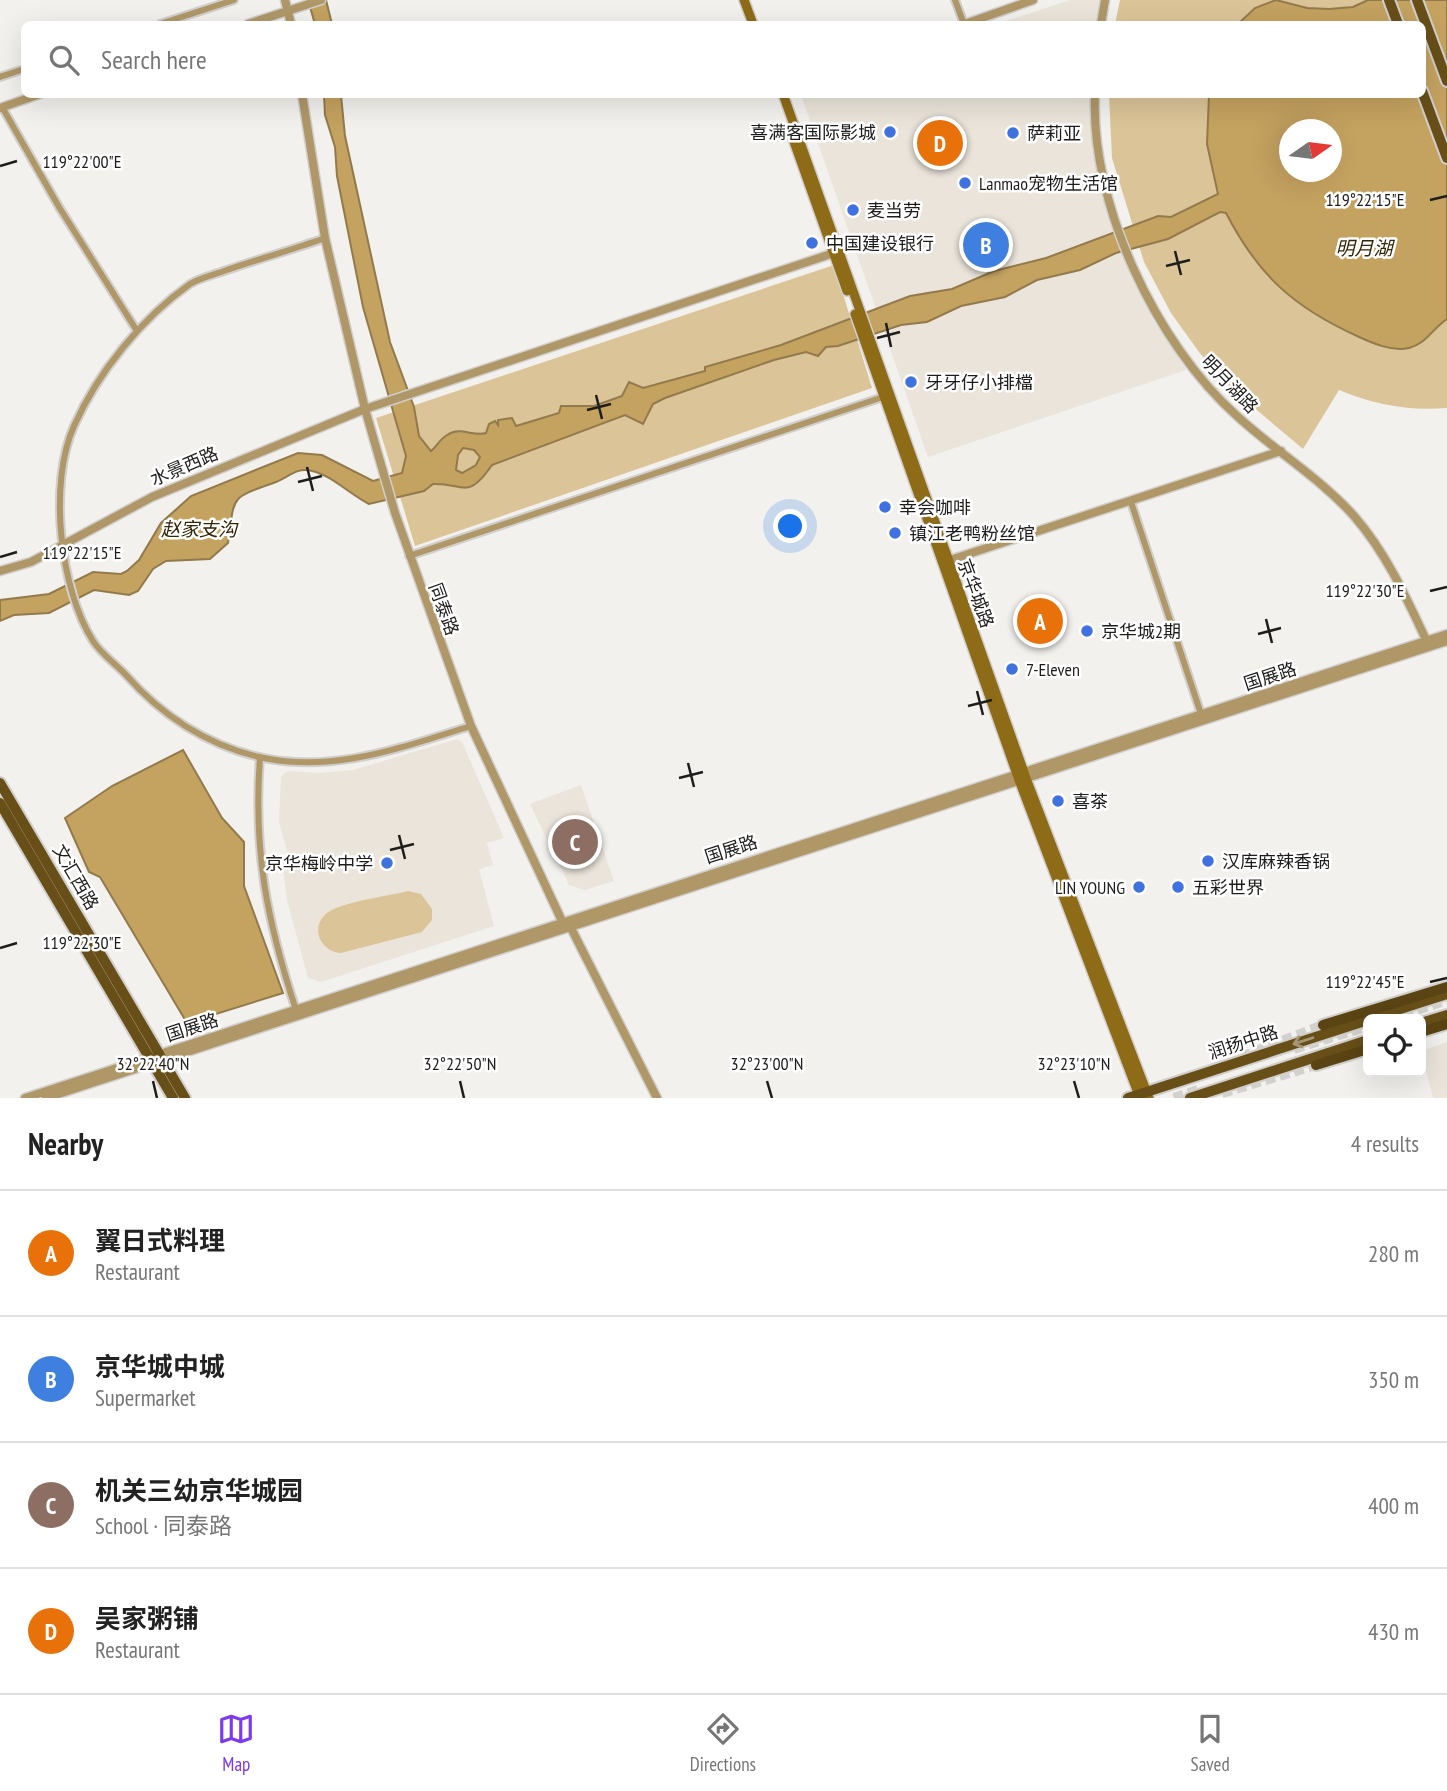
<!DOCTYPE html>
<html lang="en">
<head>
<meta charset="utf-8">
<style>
  :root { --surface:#fff; --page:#f2f2f2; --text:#222; --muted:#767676; --line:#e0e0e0; --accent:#7c3aed }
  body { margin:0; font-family:"PT Sans Narrow","Noto Sans SC",sans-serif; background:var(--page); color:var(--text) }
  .controls { position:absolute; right:21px; bottom:21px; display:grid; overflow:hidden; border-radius:10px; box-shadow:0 7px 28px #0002 }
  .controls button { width:63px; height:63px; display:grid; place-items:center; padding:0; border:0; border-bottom:2px solid var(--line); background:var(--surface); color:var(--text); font:35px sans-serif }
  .compass { position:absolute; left:1279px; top:119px; width:63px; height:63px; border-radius:50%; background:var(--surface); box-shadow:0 7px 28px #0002; rotate:76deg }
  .you { position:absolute; left:791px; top:527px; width:24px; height:24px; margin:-18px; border:5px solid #fff; border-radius:50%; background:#1a73e8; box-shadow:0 0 0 10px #1a73e833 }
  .badge { display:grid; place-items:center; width:46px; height:46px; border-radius:50%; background:var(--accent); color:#fff; font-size:23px; font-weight:700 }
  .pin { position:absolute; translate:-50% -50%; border:4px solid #fff; box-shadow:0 2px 7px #0006 }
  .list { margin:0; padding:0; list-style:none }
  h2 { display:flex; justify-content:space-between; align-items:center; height:91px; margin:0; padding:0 28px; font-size:30px }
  h2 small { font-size:23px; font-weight:400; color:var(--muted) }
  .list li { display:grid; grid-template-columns:46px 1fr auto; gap:21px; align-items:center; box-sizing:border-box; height:126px; padding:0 28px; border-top:2px solid var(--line) }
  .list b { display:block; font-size:26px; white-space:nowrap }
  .list p { margin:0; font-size:23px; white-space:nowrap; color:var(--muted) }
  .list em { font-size:23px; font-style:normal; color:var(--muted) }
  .icon { flex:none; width:38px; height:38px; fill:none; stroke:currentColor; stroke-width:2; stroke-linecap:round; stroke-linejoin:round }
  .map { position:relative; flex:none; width:1447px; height:1098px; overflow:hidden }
  .search { position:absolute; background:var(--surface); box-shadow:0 7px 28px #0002; left:21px; right:21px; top:21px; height:77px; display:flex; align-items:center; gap:18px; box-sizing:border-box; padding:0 24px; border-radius:10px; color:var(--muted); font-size:26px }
  .sheet { height:595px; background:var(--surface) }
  nav { display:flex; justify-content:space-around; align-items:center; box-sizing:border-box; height:98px; border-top:2px solid var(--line); background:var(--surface); font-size:19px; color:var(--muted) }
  nav a { display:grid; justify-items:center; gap:4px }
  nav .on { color:var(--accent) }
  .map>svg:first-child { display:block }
  .built { fill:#eae4da }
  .green { fill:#dbc497; fill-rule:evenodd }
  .water { fill:#c4a260; stroke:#927a4c; stroke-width:2; fill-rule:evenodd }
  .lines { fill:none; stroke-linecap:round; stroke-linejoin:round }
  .trunk-tunnel { stroke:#d3d1ce; stroke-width:10; stroke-dasharray:10 5; stroke-linecap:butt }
  .minor-casing { stroke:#d1cfcc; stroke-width:10 }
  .tertiary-casing { stroke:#d1cfcc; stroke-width:11 }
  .secondary-casing { stroke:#d1cfcc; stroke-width:12 }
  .primary-casing { stroke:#d1cfcc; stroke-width:14 }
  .trunk-casing { stroke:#d1cfcc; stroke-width:14 }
  .minor { stroke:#af9768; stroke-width:6 }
  .tertiary { stroke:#af9768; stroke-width:8 }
  .secondary { stroke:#8e6b16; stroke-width:9 }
  .primary { stroke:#684f18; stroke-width:10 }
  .trunk { stroke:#5a4414; stroke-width:10 }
  .oneway { stroke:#a49574 }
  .ticks { fill:none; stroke:#1e1d1c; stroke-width:2.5 }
  .poi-dot { fill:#3f71e1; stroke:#fff; stroke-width:2.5 }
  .labels { text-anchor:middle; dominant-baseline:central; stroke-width:5; stroke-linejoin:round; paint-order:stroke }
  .poi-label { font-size:18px; fill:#1e1d1c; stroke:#fff; text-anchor:start }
  .street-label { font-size:18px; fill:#1e1d1c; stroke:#fff }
  .water-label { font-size:19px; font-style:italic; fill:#342707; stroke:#fff }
  .ticks-label { font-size:18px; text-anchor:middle; fill:#1e1d1c; stroke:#fff; stroke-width:5; stroke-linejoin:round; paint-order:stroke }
</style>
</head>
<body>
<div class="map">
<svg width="1447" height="1098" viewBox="0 0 1447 1098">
  <rect width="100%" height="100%" fill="#f3f1ee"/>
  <path class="built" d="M1070,0H1100L1096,24H997Z
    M801,95H1091L1092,149L1108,213L1131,277L1152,318L1186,370L928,457Z
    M457,739L462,742L504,838L487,843L493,865L479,869L494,926L321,982L308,978L287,900L282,860L289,858L279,822L281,776L288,771L318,773L353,770Z
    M581,785L614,881L585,890L569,885L530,804Z
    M1447,1042V1098H1433L1421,1051Z"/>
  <path class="green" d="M1120,0H1447V408C1407,411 1376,405 1339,390L1303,449L1233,390L1199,352L1171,313L1144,262L1112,158L1109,95L1422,94V24H1115ZM1290,130H1332V172H1290Z
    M834,265L872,388L415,546L376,418Z
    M408,891L421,894L432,909V920L422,932L341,953C321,952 309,928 327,913C341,902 389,896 408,891Z"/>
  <path class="water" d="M308,0H326L332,24H315Z
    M1276,0L1307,8L1329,9L1353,7L1368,0H1447V319C1433,328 1426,344 1409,348C1392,352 1372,343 1357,336C1293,307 1258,275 1226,213L1220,212L1168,239L1116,253L1080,270L1037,280L1005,297L961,306L927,322L901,325L838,346L826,347L818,356L806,352L774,360L665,398L653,404L643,424L625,415L492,465C467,501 465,483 433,484L424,491L369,504C351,495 331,475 312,471C296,467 289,477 276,482C229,499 235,494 228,543L210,559L166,561L153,569L138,591L129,595L94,590L49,613L14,615L0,621V600L49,594L93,572L121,574L127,571L139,560L161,523L191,496L298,453L322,455L373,481L402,473L406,456L363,307L337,176L335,147L325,115L324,95H341L345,136L390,342L414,407L419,436L431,451C437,446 440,439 447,435C461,426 473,437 486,433L489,424L495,421L498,425V420L512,418L516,426L559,413L561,406H594L622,396L629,382L643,388L705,371V367L781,345L910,296L952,289L994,271L1046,258L1158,216L1171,217L1218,194L1207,144L1209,95L1422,94V24H1238L1255,8ZM1290,130H1332V172H1290ZM463,448L474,450L480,457L476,465L462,473L456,470L458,455Z
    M183,750L222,818L244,842V886L283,993L187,1023L100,877L89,872L65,818L112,786Z"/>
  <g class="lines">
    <path class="trunk-tunnel" d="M1389,1019L1447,1000
      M1294,1049L1368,1026
      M1241,1057L1323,1025
      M1222,1093L1316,1065
      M1174,1098L1198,1090"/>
    <defs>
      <path id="minor" d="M955,0L964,24
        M160,24L234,0
        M0,77L24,69
        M2,107L59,207L137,331
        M325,238C292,250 258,259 224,271C213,275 200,278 190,284C142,318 98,372 74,426C48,484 60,589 93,641C101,654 116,664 126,675C161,715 207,745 259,757C333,774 402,747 471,726
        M1131,502L1202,717
        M409,556L883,397
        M260,757C253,851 267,921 296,1010"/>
      <path id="tertiary" d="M285,0L291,24
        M248,24L321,0
        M965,24L1033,0
        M1101,24L1105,0
        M302,94L325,238L365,409L395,513L471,726L562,921L570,926L657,1098
        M1095,94C1090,204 1156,344 1237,416C1275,451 1319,477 1354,516C1387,554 1407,599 1428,644
        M0,108L40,94
        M944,562L1281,451
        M0,571L31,562L152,497L365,409L834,253
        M25,1098L1447,634
        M46,1098L1447,641"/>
      <path id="secondary" d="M744,0L753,24
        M783,94L1026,778L1149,1098
        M792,136L847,291
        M855,314L1019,780L1140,1098"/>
      <path id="primary" d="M1389,0L1398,24
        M1417,0L1447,81
        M1422,91L1447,158
        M0,783L185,1098
        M0,803L173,1098
        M1369,1019L1447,994
        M1421,1023L1447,1015
        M1128,1098L1368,1020
        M1190,1098L1368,1040"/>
      <path id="trunk" d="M1323,1025L1447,987
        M1421,1032L1447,1024
        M1316,1065L1368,1049"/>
    </defs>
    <use href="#minor" class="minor-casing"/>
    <use href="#tertiary" class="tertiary-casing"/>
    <use href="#secondary" class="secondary-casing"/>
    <use href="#primary" class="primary-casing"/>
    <use href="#trunk" class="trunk-casing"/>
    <use href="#minor" class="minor"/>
    <use href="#tertiary" class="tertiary"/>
    <use href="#secondary" class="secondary"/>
    <use href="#primary" class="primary"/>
    <use href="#trunk" class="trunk"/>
  </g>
  <defs><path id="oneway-shaft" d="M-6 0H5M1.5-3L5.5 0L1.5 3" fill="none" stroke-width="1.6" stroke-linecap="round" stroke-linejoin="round" transform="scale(1.75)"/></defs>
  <use class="oneway" href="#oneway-shaft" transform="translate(1303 1041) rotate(162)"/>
  <path class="ticks" d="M0,166L17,161M1430,200L1447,196M1175,251L1181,275M1166,266L1190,260M886,323L891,347M877,338L900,332M596,395L602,419M587,410L611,404M307,467L313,491M298,482L322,476M0,557L17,552M1430,591L1447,587M1266,619L1272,643M1258,634L1281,628M977,691L983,715M968,706L992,700M688,763L694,787M679,778L703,772M399,835L405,859M390,850L414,844M0,948L17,943M1430,982L1447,978M153,1081L157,1098M460,1081L464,1098M767,1081L772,1098M1074,1081L1079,1098"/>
  <g class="poi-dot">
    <circle cx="890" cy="132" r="7"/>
    <circle cx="1013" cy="133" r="7"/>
    <circle cx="965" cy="183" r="7"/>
    <circle cx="853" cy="210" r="7"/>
    <circle cx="812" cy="243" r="7"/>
    <circle cx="911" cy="382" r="7"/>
    <circle cx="885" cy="507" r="7"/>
    <circle cx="895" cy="533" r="7"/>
    <circle cx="1087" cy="631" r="7"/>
    <circle cx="1012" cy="669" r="7"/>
    <circle cx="1058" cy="801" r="7"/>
    <circle cx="1208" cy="861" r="7"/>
    <circle cx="387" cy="863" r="7"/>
    <circle cx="1139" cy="887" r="7"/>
    <circle cx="1178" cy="887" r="7"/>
  </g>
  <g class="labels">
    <g class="poi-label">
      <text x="876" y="132" text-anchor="end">喜满客国际影城</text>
      <text x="1027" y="133">萨莉亚</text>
      <text x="979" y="183">Lanmao宠物生活馆</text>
      <text x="867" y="210">麦当劳</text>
      <text x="826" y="243">中国建设银行</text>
      <text x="925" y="382">牙牙仔小排檔</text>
      <text x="899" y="507">幸会咖啡</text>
      <text x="909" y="533">镇江老鸭粉丝馆</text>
      <text x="1101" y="631">京华城2期</text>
      <text x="1026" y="669">7-Eleven</text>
      <text x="1072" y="801">喜茶</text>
      <text x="1222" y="861">汉库麻辣香锅</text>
      <text x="373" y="863" text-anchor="end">京华梅岭中学</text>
      <text x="1125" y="887" text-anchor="end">LIN YOUNG</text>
      <text x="1192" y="887">五彩世界</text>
    </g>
    <g class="street-label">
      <text transform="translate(1230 384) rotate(46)">明月湖路</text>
      <text transform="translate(184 466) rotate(-23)">水景西路</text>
      <text transform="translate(976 593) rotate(70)">京华城路</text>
      <text transform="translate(444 609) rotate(70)">同泰路</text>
      <text transform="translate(1270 676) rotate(-18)">国展路</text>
      <text transform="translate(731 849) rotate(-18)">国展路</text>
      <text transform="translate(76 877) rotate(60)">文汇西路</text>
      <text transform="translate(192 1027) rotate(-18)">国展路</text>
      <text transform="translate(1243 1042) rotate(-18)">润扬中路</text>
    </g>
    <g class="water-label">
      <text x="1364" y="248">明月湖</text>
      <text x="199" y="529">赵家支沟</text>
    </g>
  </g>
  <g class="ticks-label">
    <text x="82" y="168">119°22'00"E</text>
    <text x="1365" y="206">119°22'15"E</text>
    <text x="82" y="559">119°22'15"E</text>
    <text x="1365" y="597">119°22'30"E</text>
    <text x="82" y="949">119°22'30"E</text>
    <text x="1365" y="988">119°22'45"E</text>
    <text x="153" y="1070">32°22'40"N</text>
    <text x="460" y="1070">32°22'50"N</text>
    <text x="767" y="1070">32°23'00"N</text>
    <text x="1074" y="1070">32°23'10"N</text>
  </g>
</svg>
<div class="controls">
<button><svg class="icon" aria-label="locate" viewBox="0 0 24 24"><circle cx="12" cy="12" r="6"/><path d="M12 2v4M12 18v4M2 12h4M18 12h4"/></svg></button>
</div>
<svg class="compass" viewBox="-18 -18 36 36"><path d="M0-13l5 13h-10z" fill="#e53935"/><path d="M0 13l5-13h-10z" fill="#767676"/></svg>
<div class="you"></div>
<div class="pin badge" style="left:1040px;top:621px;background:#e8710a">A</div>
<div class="pin badge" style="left:986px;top:245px;background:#3f7fe0">B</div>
<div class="pin badge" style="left:575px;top:842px;background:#8d6e63">C</div>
<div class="pin badge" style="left:940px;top:143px;background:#e8710a">D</div>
<div class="search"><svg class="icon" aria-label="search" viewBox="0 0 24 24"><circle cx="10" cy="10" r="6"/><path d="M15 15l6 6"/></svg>Search here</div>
</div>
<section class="sheet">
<h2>Nearby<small>4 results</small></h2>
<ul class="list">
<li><span class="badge" style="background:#e8710a">A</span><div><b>翼日式料理</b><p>Restaurant</p></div><em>280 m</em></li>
<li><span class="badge" style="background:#3f7fe0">B</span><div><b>京华城中城</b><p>Supermarket</p></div><em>350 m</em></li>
<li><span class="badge" style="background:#8d6e63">C</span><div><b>机关三幼京华城园</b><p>School · 同泰路</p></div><em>400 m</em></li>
<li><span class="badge" style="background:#e8710a">D</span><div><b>吴家粥铺</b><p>Restaurant</p></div><em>430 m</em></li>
</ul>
</section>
<nav>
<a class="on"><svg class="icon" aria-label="map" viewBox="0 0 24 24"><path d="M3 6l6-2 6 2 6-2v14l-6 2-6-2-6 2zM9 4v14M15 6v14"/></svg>Map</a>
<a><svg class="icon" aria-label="directions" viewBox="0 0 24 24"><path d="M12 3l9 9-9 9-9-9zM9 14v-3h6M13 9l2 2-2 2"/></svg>Directions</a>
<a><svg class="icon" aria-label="saved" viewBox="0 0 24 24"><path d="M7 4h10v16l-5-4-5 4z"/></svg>Saved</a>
</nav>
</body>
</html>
